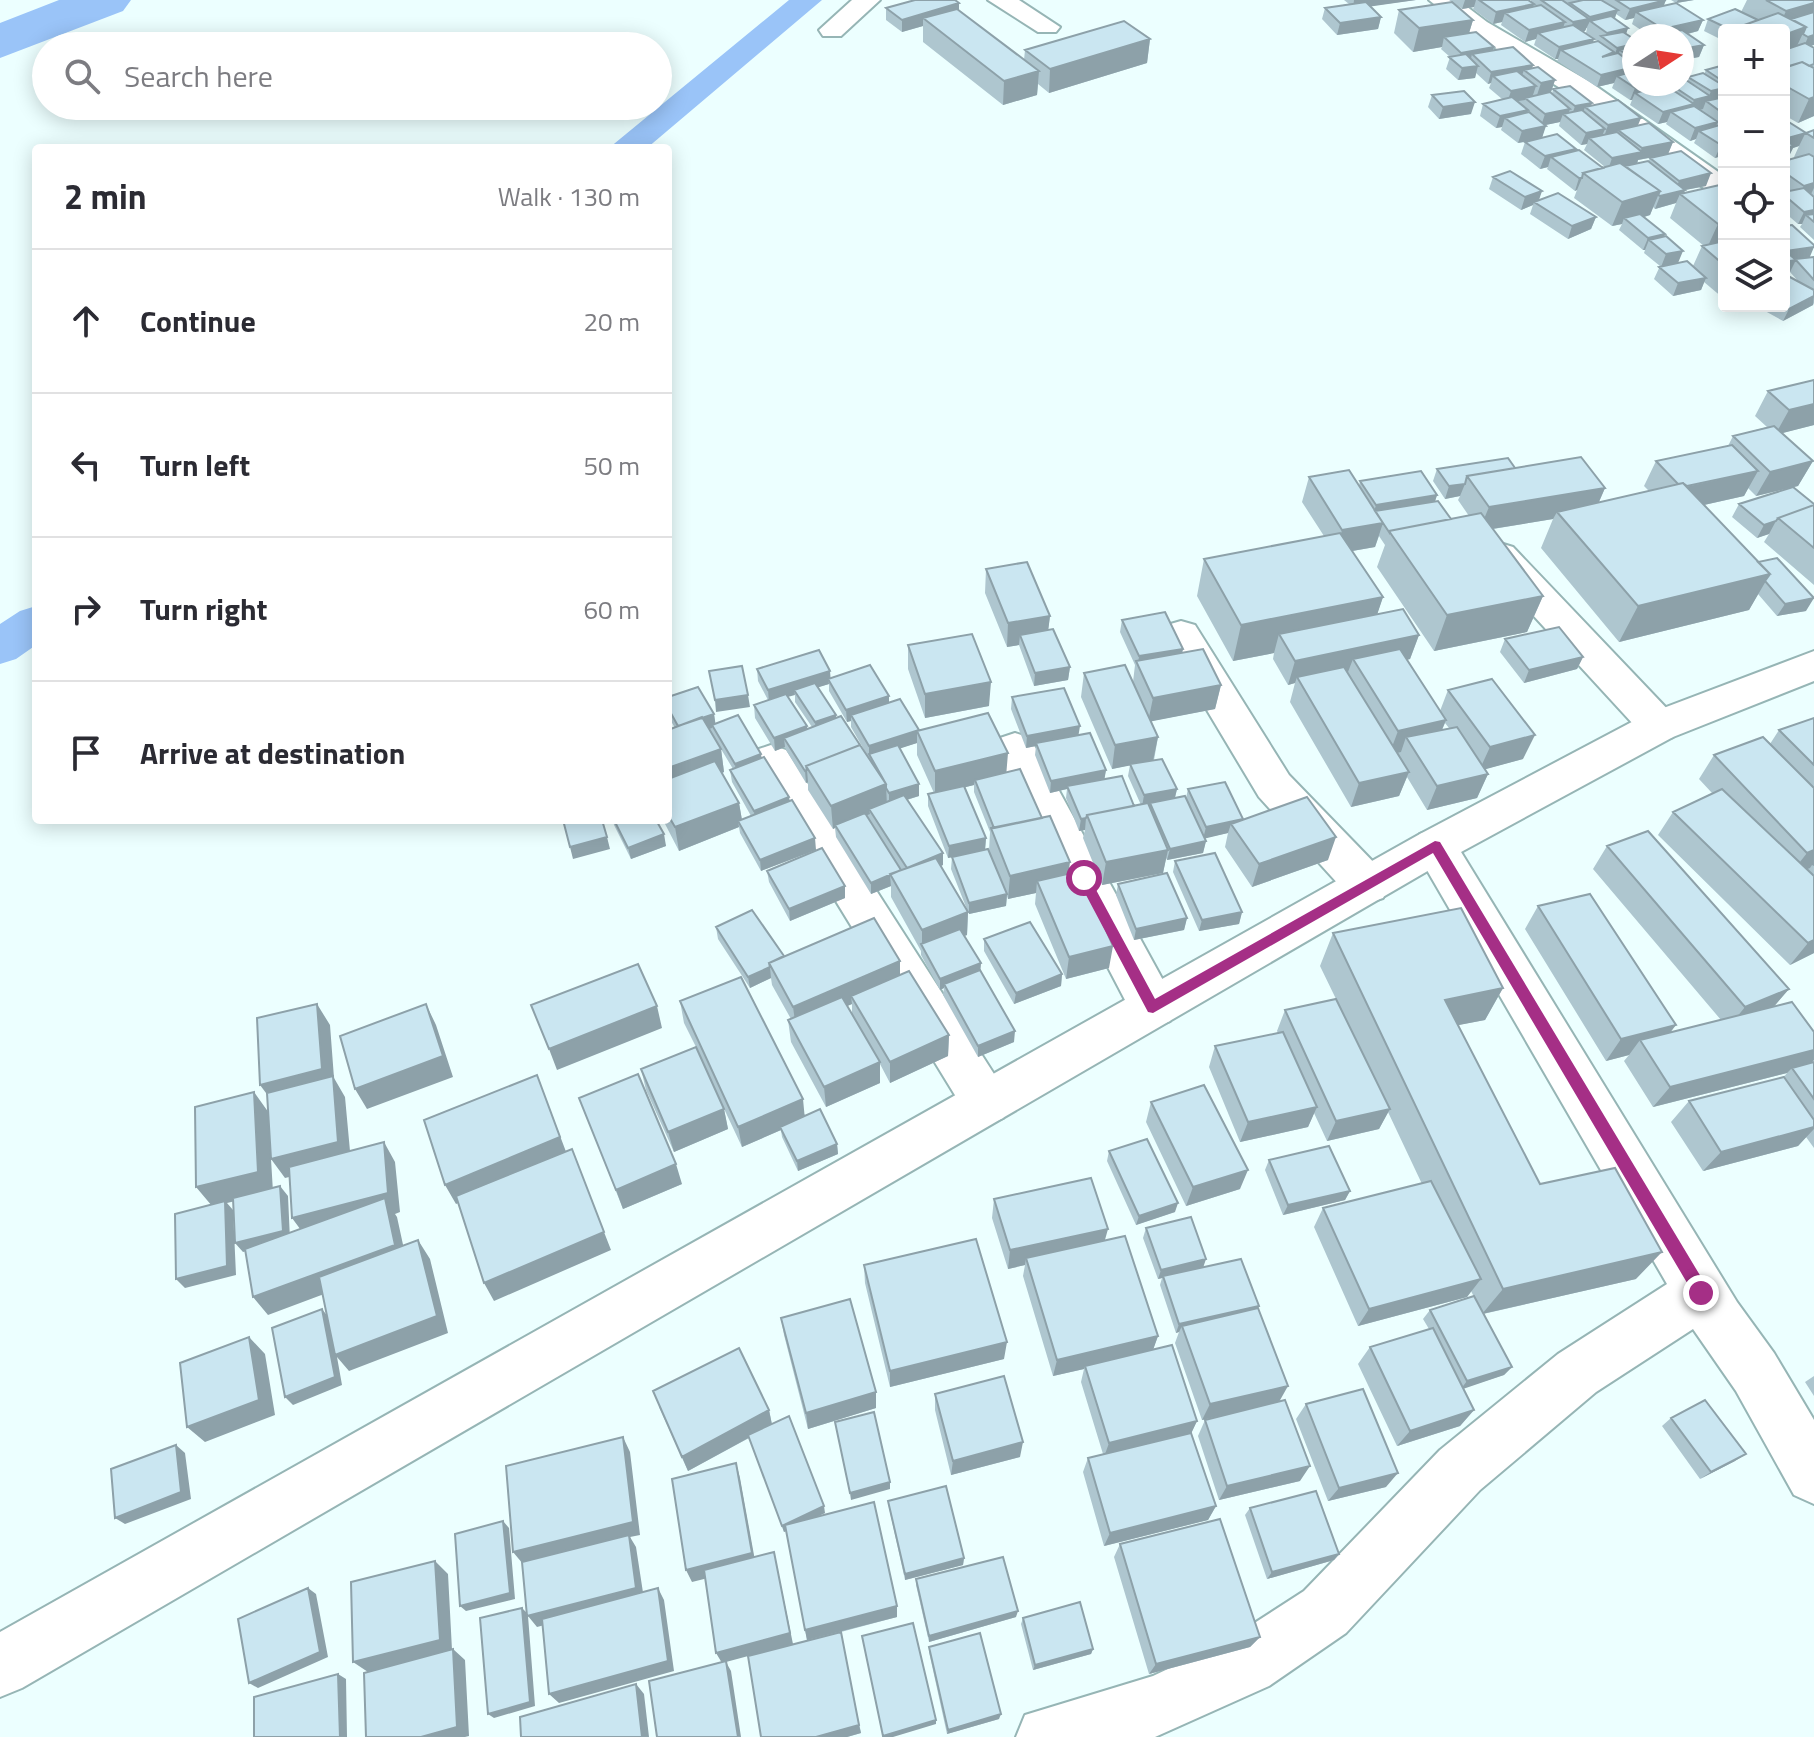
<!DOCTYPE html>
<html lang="en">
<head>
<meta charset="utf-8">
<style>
  :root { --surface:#fff; --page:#f2f2f3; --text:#2b2b33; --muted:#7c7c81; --line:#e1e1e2 }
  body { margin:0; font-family:"Titillium Web",sans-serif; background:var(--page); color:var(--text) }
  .controls { position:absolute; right:24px; top:24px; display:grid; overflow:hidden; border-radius:8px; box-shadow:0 4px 20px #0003 }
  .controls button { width:72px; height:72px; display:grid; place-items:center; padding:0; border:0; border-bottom:2px solid var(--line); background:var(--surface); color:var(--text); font:40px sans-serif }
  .compass { position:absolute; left:1622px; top:24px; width:72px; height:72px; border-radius:50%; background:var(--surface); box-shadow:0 4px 20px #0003; rotate:78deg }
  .stop { position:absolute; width:24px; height:24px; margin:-18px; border:6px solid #a52f86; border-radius:50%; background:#fff }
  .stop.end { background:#a52f86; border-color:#fff; box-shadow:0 2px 8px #0008 }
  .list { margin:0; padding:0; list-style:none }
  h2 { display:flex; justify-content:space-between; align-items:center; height:104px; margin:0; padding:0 32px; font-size:34px }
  h2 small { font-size:26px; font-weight:400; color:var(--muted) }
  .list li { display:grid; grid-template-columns:52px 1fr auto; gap:24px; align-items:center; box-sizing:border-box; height:144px; padding:0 32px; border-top:2px solid var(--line) }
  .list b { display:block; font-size:30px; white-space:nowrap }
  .list em { font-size:26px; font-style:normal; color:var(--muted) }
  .icon { flex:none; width:44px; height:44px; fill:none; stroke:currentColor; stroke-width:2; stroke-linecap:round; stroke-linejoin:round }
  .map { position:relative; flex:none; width:1814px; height:1737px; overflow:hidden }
  .search { position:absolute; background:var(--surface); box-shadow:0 4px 20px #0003; left:32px; top:32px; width:640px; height:88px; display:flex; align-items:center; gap:20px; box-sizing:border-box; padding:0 28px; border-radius:44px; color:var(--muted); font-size:30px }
  .panel { position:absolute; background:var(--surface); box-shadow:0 4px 20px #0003; left:32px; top:144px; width:640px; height:680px; border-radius:8px }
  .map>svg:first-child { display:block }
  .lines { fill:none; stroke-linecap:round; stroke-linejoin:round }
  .canal { fill:#9ac4f8; fill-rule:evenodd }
  .river { fill:#9ac4f8; fill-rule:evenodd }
  .street-casing { stroke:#96b5b5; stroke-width:4 }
  .primary-casing { stroke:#96b5b5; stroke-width:4 }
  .street { fill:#fff; fill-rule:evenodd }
  .primary { fill:#fff; fill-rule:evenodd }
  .wall { fill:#aec6cf; fill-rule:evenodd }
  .shaded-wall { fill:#8da1a9 }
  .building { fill:#cae6f1; stroke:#8da1a9; stroke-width:2 }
  .route { fill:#a52f86 }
</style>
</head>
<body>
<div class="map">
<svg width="1814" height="1737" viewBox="0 0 1814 1737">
  <rect width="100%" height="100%" fill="#ecffff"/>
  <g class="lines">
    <path class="canal" d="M789,0H822L647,148H609Z
      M36,606V645L16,659L0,664V624L20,611Z"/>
    <path class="river" d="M59,0H131L123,11L0,58V23Z"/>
    <defs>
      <path id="street" d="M852,0H880L841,36H823L819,30Z
        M988,0H1019L1060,27L1056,32H1038Z
        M1429,0H1458L1487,22L1590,82L1724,176V198L1714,195L1570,94L1469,32Z
        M1500,543L1513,547L1673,715L1679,726L1673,737L1659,741L1645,737L1487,565L1481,556L1487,547Z
        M1181,621L1195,625L1289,775L1383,872L1389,885L1383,898L1367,903L1351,898L1259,797L1162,635L1167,625Z
        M1015,733L1030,738L1170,993L1176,1007L1170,1021L1153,1027L1136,1021L994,749L1000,738Z
        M771,745L786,750L1003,1088L1011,1103L1003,1118L986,1125L969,1118L750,761L756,750Z
        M1435,829L1450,834L1737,1302L1774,1353L1814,1420V1504L1794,1495L1736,1391L1693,1329L1596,1392L1480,1490L1346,1633L1269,1686L1155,1737H1016L1025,1715L1153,1676L1225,1642L1304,1591L1440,1450L1558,1354L1667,1284L1413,846L1420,834Z"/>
      <path id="primary" d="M1814,651V681L1673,737L1450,858L22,1688L0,1697V1632L1420,834L1645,715Z"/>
    </defs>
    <use href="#street" class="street-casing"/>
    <use href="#primary" class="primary-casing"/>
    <use href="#street" class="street"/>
    <use href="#primary" class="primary"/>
  </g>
  <path class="wall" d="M1344,0H1416L1370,6L1381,17L1378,29L1337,35L1322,19L1325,8L1349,4Z
    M1449,0H1528L1531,2V0H1665L1664,6L1676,3L1671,0H1694L1677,3L1703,20L1698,31L1688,34L1704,45L1699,57L1682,60V36H1650L1632,24L1634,18L1625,20L1616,14L1615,19L1628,28L1626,34L1634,39V84L1687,81L1688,77L1704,74L1706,70L1724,65V155L1715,158L1694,143L1696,139L1690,141L1666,124L1667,122L1658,124L1630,105L1632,100H1630L1612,88L1614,83L1597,87L1557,61L1558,59H1555L1534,45L1536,39L1525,42L1501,25L1502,22L1493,24L1473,9L1474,7L1462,9L1457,5L1473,20L1469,33L1494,47L1493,51L1533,65L1532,68L1555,80L1551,92L1552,94L1553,89L1673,142L1668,154L1706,186L1685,190L1684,193L1724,184V298H1723L1704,282L1701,290L1673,296L1654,279L1660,266L1644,253L1645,250H1643L1619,230L1622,224L1612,226L1574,198L1577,190L1575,191L1547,169L1548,167L1540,169L1521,154L1525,142L1518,143L1501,130L1502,127L1496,128L1480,116L1483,104L1502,99L1489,88L1491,83L1488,84L1476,73L1475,78L1458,80L1446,69L1450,57L1441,49L1442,47L1413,52L1394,33L1399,10L1452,2ZM1586,28H1587L1586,33L1599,42H1593L1582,31H1585ZM1560,122L1559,126L1581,145L1587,144L1584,150L1605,167L1603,168L1575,151L1576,149L1542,138L1545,125ZM1655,157L1650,158L1648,162L1637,163L1638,160ZM1676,203L1670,218L1704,246H1702L1693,266L1678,262L1664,237L1665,234L1644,217L1650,215L1653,207L1655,209Z
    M1747,0H1814L1811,46L1814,48V116L1798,123L1784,115V30H1724V41L1704,31L1708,19L1741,12Z
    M886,8L959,10L1024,60L1025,50L1150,39L1147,63L1049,93L1038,84L1037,95L1003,105L923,42V26L902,32L886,20Z
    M1432,95L1471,114L1439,119L1428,107Z
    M1784,119L1806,133L1814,130V240L1800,227L1802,224H1798L1784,212V192L1788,191L1784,189V161L1796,158L1794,157L1799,146L1793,148L1788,158L1784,159Z
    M1493,177L1539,200L1596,217L1591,229L1568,239L1530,214L1533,205L1521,210L1489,189Z
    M1784,226L1810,257H1814V303L1813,305L1783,321L1756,306H1784ZM1790,272L1798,281L1788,276Z
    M1814,380V425L1782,433L1813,461L1798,486L1794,487L1814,504V585L1764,542L1769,534L1757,538L1732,517L1739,504L1789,488L1756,496L1748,488L1744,496L1704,505L1806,611L1777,616L1758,594L1749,610L1619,642L1541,548L1553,519L1493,529L1543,596L1527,632L1434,651L1377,567L1385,545L1379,536L1375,547L1352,551L1383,597L1377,614L1419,635L1410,659L1407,660L1440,711L1448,690L1523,759L1485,769L1488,774L1477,798L1427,810L1407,777L1399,796L1351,807L1290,702L1295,683L1288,685L1273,659L1274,653L1233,661L1197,596L1204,559L1324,536L1302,502L1309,477L1359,486L1360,481L1437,495L1435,501L1451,519L1469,516L1458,500L1460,496L1445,499L1433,481L1437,469L1515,468L1605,488L1599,502L1649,491L1644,486L1656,461L1728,446L1733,436L1767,427L1755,416L1768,391ZM1445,723L1449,728L1442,730Z
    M986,569L1050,616L1048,630L1070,667L1068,680L1034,686L1019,645L1007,647L985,593Z
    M1122,620L1183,649L1182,653L1221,685L1215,709L1151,721L1158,737L1154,760L1177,789L1175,798H1186L1188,789L1242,820L1328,860L1252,887L1225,847L1228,833L1204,838L1206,841L1203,853L1167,860L1166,858L1163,873L1102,885L1083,838L1085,830L1079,831L1066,798L1067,789L1050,793L1035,755L1036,746L1026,748L1011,709L1012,697L1079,735L1106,770L1104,779L1134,806L1141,805L1128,776L1130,765L1112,769L1081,697L1084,673L1133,682L1135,665L1120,632Z
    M1505,639L1583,657L1577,669L1524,683L1500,652Z
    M908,645L989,706L925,718L908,669Z
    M757,669L831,678L889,702L919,731L1007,772L1042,818L1068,874L1109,968L1066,979L1035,904L1036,893L1008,899L1007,896L1006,906L969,914L968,912L967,935L964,936L981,963L980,970L1014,1042L978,1057L943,995L944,988L940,990L921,955V951L891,897V886L871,894L836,837L835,828L833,829L808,790V782L806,783L786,750L785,747L775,751L755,718L754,705L768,700L758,681ZM829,684V691L847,722L851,721V727L867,755L836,718L818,687ZM795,694V702L812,727L808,729L788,696ZM917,743V755L934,793L928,794V806L948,858L985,850L986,838L965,787L974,785V792L990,832L989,851L952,857L951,869L968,912L940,866L943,865L907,800L919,796L900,748Z
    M668,697L714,714L715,723L762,758L789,797L790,801L816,850L761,871L740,833L739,827L679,851L663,820H668V722L672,729L675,728L668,716ZM721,749L733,769L730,770L732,782L751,816L742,820L739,803L722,773L724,772Z
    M1814,718V953L1790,965L1658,835L1673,812L1712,793L1699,779L1714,755L1770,744L1779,730Z
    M613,820H656L666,846L631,859L614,825Z
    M1607,846L1789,989L1774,1006L1814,1032V1060L1811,1063L1814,1062V1148L1806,1137L1798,1146L1703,1171L1671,1122L1689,1101L1783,1078L1787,1073L1653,1107L1624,1061L1629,1055L1606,1061L1525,929L1538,906L1671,1032L1721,1020L1593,869Z
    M1175,861L1242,912L1239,924L1199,931L1173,872Z
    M767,871L845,898L790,921L769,882Z
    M1118,884L1187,918L1184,930L1134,940L1116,895Z
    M716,927L784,956L900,974L949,1035L948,1056L890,1083L880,1064V1083L826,1107L791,1042L788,1020L791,1019L772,985L771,978L750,988L718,939ZM852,1004V1015L847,1006Z
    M1333,933L1503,988L1485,1020L1458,1025L1540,1184L1636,1279L1483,1314L1512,1367L1504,1375L1463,1388L1474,1410L1460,1426L1397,1446L1358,1364L1370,1347L1429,1329L1423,1319L1430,1310L1475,1299L1471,1291L1467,1297L1358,1326L1314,1227L1323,1208L1422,1184L1388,1112L1379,1129L1327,1141L1314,1113L1308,1127L1240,1142L1209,1067L1215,1046L1278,1033L1277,1031L1285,1010L1336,999L1320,966Z
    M984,939L1062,974L1061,986L1014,1004L984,951Z
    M680,1001L837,1144L838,1154L798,1171L782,1137L781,1130L742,1147L703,1064L724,1109L728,1129L674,1152L646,1090L641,1069L696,1047L684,1023Z
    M579,1098L682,1184L623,1209Z
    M1151,1102L1240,1189L1186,1206L1146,1122Z
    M1109,1151L1175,1212L1136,1225L1107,1161Z
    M1269,1160L1350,1191L1345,1200L1283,1215L1265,1170Z
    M994,1199L1105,1240L1158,1336L1153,1349L1197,1421L1191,1433L1216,1506L1208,1520L1104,1546L1083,1472L1088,1458L1103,1454L1081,1382L1084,1369L1053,1376L1023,1276L1025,1265L1008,1269L992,1218Z
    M1146,1228L1203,1268L1258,1309L1279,1402L1202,1420L1175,1343L1179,1332L1176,1333L1160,1285L1162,1278L1158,1279L1143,1238Z
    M864,1265L1004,1359L890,1387L865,1283Z
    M781,1318L876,1392V1408L808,1429L784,1335Z
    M1814,1376V1396L1805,1382Z
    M935,1394L1020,1457L951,1475L935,1410Z
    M1306,1404L1386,1487L1328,1501L1296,1419Z
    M659,1407L769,1410L772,1424L825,1513L815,1517L897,1606V1617L841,1632L861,1733L847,1737H761L807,1640L786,1531L784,1532L749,1438L688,1471Z
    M1671,1418L1735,1461L1700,1479L1662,1426Z
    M1205,1420L1300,1481L1219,1500L1198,1436Z
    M888,1501L964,1558L963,1565L905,1580L889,1508Z
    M1250,1508L1339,1554L1334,1560L1267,1579L1245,1515Z
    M1120,1544L1260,1637L1250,1647L1149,1674L1114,1557Z
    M916,1579L1016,1617L929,1642L916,1585Z
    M1023,1618L1093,1649L1091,1654L1033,1670L1021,1624Z
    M929,1647L999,1719L947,1734L929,1652Z"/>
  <path class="shaded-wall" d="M1354,0H1416L1353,9Z
    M1465,0H1476L1474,7L1462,9Z
    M1666,0L1661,12H1636L1634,18L1625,20L1630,9Z
    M1678,0H1694L1676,3Z
    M959,3V15L923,18V26L902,32V20Z
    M1814,3V23L1781,22L1786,11Z
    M1534,4L1530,16L1505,13L1502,22L1493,24L1496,12Z
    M1618,10L1613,22L1590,21L1585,31L1569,34L1573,22L1589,19L1590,17Z
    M1381,17L1378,29L1337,35L1340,23Z
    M1473,20L1466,43L1444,37L1442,47L1413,52L1419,28Z
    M1703,20L1698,31L1679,36H1660L1663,29Z
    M1565,22L1561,34L1538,33L1536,39L1525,42L1529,30Z
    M1806,27L1795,50L1784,54V35Z
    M1628,28L1624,40L1605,39L1607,33Z
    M1814,35V45L1803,49L1808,37Z
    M1150,39L1147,63L1049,93L1050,69Z
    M1594,39L1590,51L1561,50L1558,59H1555L1559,47Z
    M1634,44V55L1620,50L1617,59L1613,60L1617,48Z
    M1704,45L1699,57L1682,60V49Z
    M1494,47L1490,59L1472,54L1470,63L1458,65L1461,53Z
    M1533,65L1530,75L1524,70L1521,78L1493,76L1491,83L1488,84L1491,72Z
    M1478,66L1475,78L1458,80L1462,68Z
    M1634,67V74L1617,76L1614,83L1597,87L1601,75Z
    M1039,71L1037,95L1003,105L1004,81Z
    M1555,80L1551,92L1537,95L1541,83Z
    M1651,84H1682H1670L1668,91L1635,93L1632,100H1630L1635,88Z
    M1536,86L1532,98H1525V100L1507,103L1511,91Z
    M1724,88L1720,100L1706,101L1703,109L1691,112H1671L1667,122L1658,124L1663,112L1692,105L1694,100L1709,96L1711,91Z
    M1814,97V116L1798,123L1809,99Z
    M1475,102L1471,114L1439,119L1443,107Z
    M1592,103L1590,110L1585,107L1582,116L1571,118L1575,106Z
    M1570,109L1567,118L1563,114L1560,122L1541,126L1545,114Z
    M1528,110L1525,122L1505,118L1502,127L1496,128L1500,116Z
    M1641,118L1636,130H1618L1616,134L1604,137L1608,125Z
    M1718,122L1712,134L1699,131L1696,139L1690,141L1695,128Z
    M1546,126L1542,138L1518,143L1522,131Z
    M1605,129L1600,141L1589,138L1587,144L1581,145L1586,133Z
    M1805,134L1799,146L1793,148L1788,158L1784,159V147L1788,138Z
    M1673,142L1668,154L1638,160L1637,164L1608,170L1612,158L1640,152L1642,148Z
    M1724,144V155L1715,158L1721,145Z
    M1576,149L1572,161L1551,157L1548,167L1540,169L1545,156Z
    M1711,173L1706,186L1685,190L1683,196L1680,194L1676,203L1655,209L1660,196L1674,193L1679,181Z
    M1579,178H1582L1577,190L1575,191Z
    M1814,183V188L1811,194L1798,198L1804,186Z
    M1542,191L1538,203L1534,202L1533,205L1521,210L1525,197Z
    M1660,191L1650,215L1628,222L1624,218L1622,224L1612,226L1622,202Z
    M1814,210V221L1806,215L1802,224H1798L1804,212Z
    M1596,217L1591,229L1568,239L1572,226Z
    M1724,222V244L1707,248L1718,224Z
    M1665,234L1659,247L1649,240L1645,250H1643L1648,238Z
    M1814,247L1809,259L1796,260L1784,284V255L1786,251Z
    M1683,251L1678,263L1661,267L1666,254Z
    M1706,278L1701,290L1673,296L1678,283Z
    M1814,296L1813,305L1783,321L1789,309Z
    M1814,404V425L1775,435L1789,410Z
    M1813,461L1798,486L1756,496L1770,472Z
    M1758,471L1744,496L1668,513L1681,488Z
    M1465,484L1460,496L1445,499L1449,486Z
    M1605,488L1594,513L1557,512L1553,519L1479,531L1489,507Z
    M1437,495L1433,508L1374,512L1376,505Z
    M1776,521L1769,534L1757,538L1764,525Z
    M1383,523L1375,547L1335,554L1342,530Z
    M1770,574L1749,610L1619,642L1638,606Z
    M1543,596L1527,632L1434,651L1447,615Z
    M1383,597L1371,633L1279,634L1274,653L1233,661L1241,625Z
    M1814,598L1806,611L1777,616L1785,604Z
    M1050,616L1047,640L1020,635L1019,645L1007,647L1008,623Z
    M1419,635L1410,659L1360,670L1353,659L1348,672L1300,682L1297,677L1295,683L1288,685L1295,661Z
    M1183,649L1180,661L1138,665L1139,656Z
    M1583,657L1577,669L1524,683L1529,670Z
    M1070,667L1068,680L1034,686L1035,673Z
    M830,671L831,683L828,679L829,684L797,694L794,690L795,695L769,702L768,690Z
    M991,682L989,706L925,718V694Z
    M1221,685L1215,709L1148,722L1153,698Z
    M748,695L750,707L716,712L715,700Z
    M889,696V708L851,715V721L847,722L846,710Z
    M714,714L716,727L712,725V728L681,739L679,727Z
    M836,715V727L816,734L815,722Z
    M1446,720L1436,744L1406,737L1401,752L1389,755L1398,731Z
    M807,726L808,738H784L785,747L775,751L774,738Z
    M1080,726L1078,738L1036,743V746L1026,748L1027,736Z
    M917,731V743L871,758L869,754V758V746Z
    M1535,735L1523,759L1479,771L1490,747Z
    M1158,737L1153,761L1112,769L1115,745Z
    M721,749L724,772L668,794V768Z
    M1008,753L1006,777L975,780L974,785L935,795V771Z
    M761,754L763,766L736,776L735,764Z
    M807,770L808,782L806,783L805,771Z
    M1106,770L1104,782L1067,786V789L1050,793L1051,781Z
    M1409,772L1399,796L1351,807L1359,783Z
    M1488,774L1477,798L1427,810L1437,786Z
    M886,784L887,807L869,809L870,814L836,828L835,825V828L833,829L831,806Z
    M919,784V796L889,805V793Z
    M1177,789L1174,801L1150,803L1149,806L1142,807L1144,795Z
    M789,797L790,809L755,823L754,811Z
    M739,803L743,826L738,821L739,827L679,851L675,827Z
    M1086,818L1085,830L1079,831L1081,819Z
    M1243,819L1231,824L1228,833L1203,839L1206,827Z
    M664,834L666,846L631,859L628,848Z
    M607,837L610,849L573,859L570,847Z
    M1336,837L1328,860L1252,887L1259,864Z
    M815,838L816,850L761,871L760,860Z
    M986,838L985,850L948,858L949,846Z
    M1206,841L1203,853L1167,860L1170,849Z
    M1168,850L1163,873L1102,885L1106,862Z
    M1814,850V866L1812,865L1810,868L1789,876L1807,853Z
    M943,853V865L907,880V868Z
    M1070,862L1067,885L1037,881L1036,893L1008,899L1010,876Z
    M890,875L891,886L871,894V883Z
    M845,886V898L790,921L789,909Z
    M1007,894L1006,906L969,914V903Z
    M968,912L967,935L925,951L922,946V930Z
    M1242,912L1239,924L1199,931L1202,920Z
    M1187,918L1184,930L1134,940L1136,929Z
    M1814,940V953L1790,965L1808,943Z
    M1113,946L1109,968L1066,979L1069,957Z
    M900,961V983L851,996L852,1004L796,1028L793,1007Z
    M981,963L980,974L944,984V988L940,990V979Z
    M770,967L771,978L750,988L748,977Z
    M1062,974L1061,986L1014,1004L1016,993Z
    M1503,988L1485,1020L1428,1031L1445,1000Z
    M1789,989L1771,1010L1728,1028L1745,1007Z
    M317,1004L330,1025L334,1078L345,1097L351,1162L285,1178L271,1159L273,1192L227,1203L233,1210L236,1275L185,1288L176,1279L212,1206L196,1187L254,1092L269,1113L275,1105L260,1085Z
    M426,1004L436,1025L453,1077L367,1109L355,1089Z
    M657,1006L662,1028L557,1070L549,1049Z
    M1676,1025L1660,1046L1640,1040L1629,1055L1606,1061L1621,1039Z
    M1015,1031L1014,1042L978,1057V1046Z
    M949,1035L948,1056L890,1083V1062Z
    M1814,1050V1060L1806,1069L1792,1068L1787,1073L1653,1107L1670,1087Z
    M880,1062V1083L826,1107L824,1087Z
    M537,1075L568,1157L456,1204L445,1185Z
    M803,1099L805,1120L780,1127L781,1130L742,1147L738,1127Z
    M1317,1107L1308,1127L1240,1142L1248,1122Z
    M724,1109L728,1129L674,1152L668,1132Z
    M1390,1109L1379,1129L1327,1141L1336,1121Z
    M1814,1127V1129L1798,1146L1703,1171L1721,1152Z
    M384,1142L395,1162L400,1212L395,1214L397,1217L407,1263L268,1315L253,1297L306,1237L292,1218Z
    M837,1144L838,1154L798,1171L797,1161Z
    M676,1164L682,1184L623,1209L616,1190Z
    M1248,1170L1240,1189L1186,1206L1193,1187Z
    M280,1186L288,1196L290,1240L243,1252L235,1243Z
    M1350,1191L1345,1200L1283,1215L1288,1205Z
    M1178,1203L1175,1212L1136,1225L1139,1216Z
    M1108,1229L1103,1247L1026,1258L1025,1265L1008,1269L1010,1250Z
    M604,1232L611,1250L494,1301L484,1283Z
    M418,1240L430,1259L448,1333L349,1371L337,1357L342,1385L293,1405L285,1397L322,1309L329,1318Z
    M1662,1252L1636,1279L1482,1314L1503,1289Z
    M1206,1259L1203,1268L1158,1279L1161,1270Z
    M1481,1279L1467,1297L1358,1326L1369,1309Z
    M1259,1306L1255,1315L1182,1326L1179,1332L1176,1333L1179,1324Z
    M1158,1336L1152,1353L1085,1366L1084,1369L1053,1376L1057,1360Z
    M249,1337L265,1354L275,1415L205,1442L187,1427Z
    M1007,1342L1004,1359L890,1387V1371Z
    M1512,1367L1504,1375L1460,1390L1467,1381Z
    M1288,1386L1279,1402L1202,1420L1210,1404Z
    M876,1392V1408L808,1429L806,1413Z
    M769,1410L772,1425L688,1471L682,1457Z
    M1474,1410L1460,1426L1397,1446L1410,1431Z
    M1197,1421L1190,1436L1104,1457L1109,1443Z
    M623,1437L630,1452L640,1535L630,1537L636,1547L644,1599L537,1627L528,1616L535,1706L494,1718L488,1714L522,1608L527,1613L523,1564L513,1552Z
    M1023,1442L1020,1457L951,1475L953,1461Z
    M176,1445L185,1453L191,1499L125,1524L115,1518Z
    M1746,1454L1735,1461L1700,1479L1711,1472Z
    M736,1463L740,1478L756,1566L692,1582L686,1570Z
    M1310,1466L1300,1481L1219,1500L1227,1486Z
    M1398,1473L1386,1487L1328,1501L1339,1488Z
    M890,1482V1489L851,1500L850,1493Z
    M824,1506L825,1513L784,1532L782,1526Z
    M1216,1506L1208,1520L1104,1546L1110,1533Z
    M503,1521L509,1528L515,1599L466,1611L460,1606Z
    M774,1552L793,1644L726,1662L731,1671L741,1737H738L722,1663L716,1653Z
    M1339,1554L1334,1560L1267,1579L1272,1572Z
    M964,1558L963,1565L905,1580V1574Z
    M435,1561L448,1574L452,1650L368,1672L353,1662Z
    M308,1588L316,1594L328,1657L258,1688L249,1683Z
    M658,1588L664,1600L674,1671L559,1703L549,1694Z
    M897,1606V1617L807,1640L805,1630Z
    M1018,1611L1016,1617L929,1642V1636Z
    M1260,1637L1250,1647L1149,1674L1156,1664Z
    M453,1649L465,1660L469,1736L465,1737H421Z
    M1093,1649L1091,1654L1033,1670L1035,1665Z
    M338,1674L346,1679L347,1737H340Z
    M636,1684L644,1694L649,1737H642Z
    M1001,1714L999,1719L947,1734L948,1730Z
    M936,1720V1724L893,1737H883V1736Z
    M859,1725L861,1733L847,1737H816Z"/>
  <path class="building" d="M915,0H955L959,3L902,20L886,8Z
    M1479,0H1528L1534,4L1496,12Z
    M1541,0H1562L1589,19L1573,22Z
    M1583,0H1601L1618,10L1590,17L1570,3Z
    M1616,0H1666L1630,9Z
    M1766,0H1814V3L1786,11Z
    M1366,2L1381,17L1340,23L1325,8Z
    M1452,2L1473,20L1419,28L1399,10Z
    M1676,3L1703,20L1663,29L1636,12Z
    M1541,5L1565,22L1529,30L1505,13Z
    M957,9L1039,71L1004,81L923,18Z
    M1735,9L1758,20L1731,30L1708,19Z
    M1814,12V35L1808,37L1803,34L1806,27L1791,19Z
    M1778,13L1806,27L1784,35V30H1730Z
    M1611,16L1628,28L1607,33L1590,21Z
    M1124,21L1150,39L1050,69L1025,50Z
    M1573,25L1594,39L1559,47L1538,33Z
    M1682,30L1704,45L1682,49V36H1650Z
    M1476,32L1494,47L1461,53L1444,37Z
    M1623,32L1634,39V44L1617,48L1601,36Z
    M1598,41L1614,52L1602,57L1618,53L1634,65V67L1601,75L1561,50Z
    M1805,43L1814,48V64L1809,66L1802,62L1789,66L1784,64V50Z
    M1513,47L1533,65L1491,72L1472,54Z
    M1634,47V60L1620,50Z
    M1466,54L1478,66L1462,68L1449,57Z
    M1802,62L1814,68V97L1809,99L1784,85V68Z
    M1724,65V82L1706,70Z
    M1538,67L1555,80L1541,83L1524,70Z
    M1517,71L1536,86L1511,91L1493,76Z
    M1634,71V84H1651L1635,88L1617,76Z
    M1703,73L1724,86V88L1711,91L1688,77Z
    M1686,80L1710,96L1694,100L1670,84H1682V81Z
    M1665,85L1694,104L1663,112L1635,93Z
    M1570,86L1592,103L1575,106L1553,89Z
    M1464,91L1475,102L1443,107L1432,95Z
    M1550,92L1570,109L1545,114L1525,98Z
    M1512,97L1528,110L1500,116L1483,104Z
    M1724,97V114L1706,101Z
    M1618,100L1641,118L1608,125L1585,107Z
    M1694,106L1718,122L1695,128L1671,112Z
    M1582,110L1605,129L1586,133L1563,114Z
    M1529,112L1546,126L1522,131L1505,118Z
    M1784,119L1806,133L1788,138L1784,136Z
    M1649,123L1673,142L1642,148L1618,130Z
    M1723,124L1724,144L1721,145L1699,131Z
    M1814,130V138L1806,133Z
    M1617,132L1642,152L1612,158L1589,138Z
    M1557,134L1576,149L1545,156L1525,142Z
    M1784,139L1794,146L1784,148Z
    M1579,150L1603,168L1583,173L1582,178H1579L1551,157Z
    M1681,151L1711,173L1679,181L1650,158Z
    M1809,154L1814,157V183L1804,186L1784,172V161Z
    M1648,161L1685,190L1660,196L1658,195L1660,191L1625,166Z
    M1620,163L1660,191L1622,202L1583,173Z
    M1510,171L1542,191L1525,197L1493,177Z
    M1724,184V222L1718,224L1680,194Z
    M1804,188L1814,197V210L1804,212L1784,195V192Z
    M1558,193L1596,217L1572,226L1534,202Z
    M1640,214L1665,234L1648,238L1624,218Z
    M1814,214V222L1806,215Z
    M1792,225L1814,245V247L1786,251L1784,249V226Z
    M1666,236L1683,251L1666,254L1649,240Z
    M1724,241V265L1702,246Z
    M1784,250L1796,260L1784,262Z
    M1814,257V280L1795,259Z
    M1687,261L1706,278L1678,283L1659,267Z
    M1788,276L1814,290V296L1789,309L1784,306V278Z
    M1814,380V404L1789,410L1768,391Z
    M1774,426L1813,461L1770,472L1733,436Z
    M1732,445L1758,471L1687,486L1683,483L1678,484L1656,461Z
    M1581,457L1605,488L1489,507L1467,476Z
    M1508,458L1515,468L1467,476L1465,484L1449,486L1437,469Z
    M1349,470L1383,523L1342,530L1309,477Z
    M1421,471L1437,495L1376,505L1360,481Z
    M1683,483L1770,574L1638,606L1557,512Z
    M1793,487L1814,504V505L1778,518L1776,521L1764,525L1739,504Z
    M1438,501L1451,519L1389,531V532L1375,511Z
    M1814,505V548L1778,518Z
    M1481,513L1543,596L1447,615L1389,531Z
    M1340,533L1383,597L1241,625L1204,559Z
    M1777,558L1814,598L1785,604L1765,581L1770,574L1758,562Z
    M1027,562L1050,616L1008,623L986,569Z
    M1403,609L1419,635L1295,661L1279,634Z
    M1165,612L1183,649L1139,656L1122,620Z
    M1559,627L1583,657L1529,670L1505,639Z
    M1053,629L1070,667L1035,673L1020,635Z
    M972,634L991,682L925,694L908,645Z
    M1203,649L1221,685L1153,698L1136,661Z
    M1400,649L1446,720L1398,731L1353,659Z
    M819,650L830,671L768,690L757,669Z
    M870,665L889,696L846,710L828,679Z
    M1125,665L1158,737L1115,745L1084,673Z
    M742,666L748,695L715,700L709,671Z
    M1344,667L1409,772L1359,783L1297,677Z
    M1492,679L1535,735L1490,747L1448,690Z
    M815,683L836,715L815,722L794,690Z
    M698,687L714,714L678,726L668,708V697Z
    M1064,688L1080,726L1027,736L1012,697Z
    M786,694L807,726L774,738L754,705Z
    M900,699L919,730L869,746L851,715Z
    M988,713L1008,753L935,771L917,731Z
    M738,715L761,754L735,764L712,725Z
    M841,716L860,745L806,766L807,770L805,771L784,738Z
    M702,717L721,749L668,768V730Z
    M1814,718V765L1779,730Z
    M1457,727L1488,774L1437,786L1406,737Z
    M1090,733L1106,770L1051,781L1036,743Z
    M1763,737L1814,788V850L1807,853L1714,755Z
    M860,745L886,784L831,806L806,766Z
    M898,745L919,784L889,793L886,788V784L869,754Z
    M764,757L789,797L754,811L730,770Z
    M1162,759L1177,789L1144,795L1130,764Z
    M715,761L739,803L675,827L668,815V779Z
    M1020,769L1042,818L994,828L975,780Z
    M1122,776L1134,806L1087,815L1086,818L1081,819L1067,786Z
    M1225,782L1243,819L1206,827L1188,789Z
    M964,786L986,838L949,846L928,794Z
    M1722,789L1814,876V940L1808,943L1673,812Z
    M904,795L943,853L907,868L869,809Z
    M1185,796L1206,841L1170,849L1150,803Z
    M1307,797L1336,837L1259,864L1231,824Z
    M792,800L815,838L760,860L738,821Z
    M1148,803L1168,850L1106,862L1087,815Z
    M865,813L901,870L871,883L835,825Z
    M1050,816L1070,862L1010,876L991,828Z
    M563,820H602L607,837L570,847Z
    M614,820H656L664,834L628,848Z
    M1648,831L1789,989L1745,1007L1607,846Z
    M822,848L845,886L789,909L767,871Z
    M988,849L1007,894L969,903L952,857Z
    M1215,853L1242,912L1202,920L1175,861Z
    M936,858L968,912L922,930L890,874Z
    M1080,871L1113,946L1069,957L1037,881Z
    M1167,873L1187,918L1136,929L1118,884Z
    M1590,894L1676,1025L1621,1039L1538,906Z
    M1461,908L1503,988L1445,1000L1540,1184L1615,1168L1662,1252L1503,1289L1333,933Z
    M752,910L784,956L769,963L770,967L748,977L716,927Z
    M874,918L900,961L793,1007L769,963Z
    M1030,922L1062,974L1016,993L984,939Z
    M960,929L981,963L940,979L921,944Z
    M638,964L657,1006L549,1049L531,1005Z
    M980,970L1015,1031L978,1046L944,984Z
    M909,971L949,1035L890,1062L851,996Z
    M741,977L803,1099L738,1127L680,1001Z
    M842,997L880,1062L824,1087L788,1020Z
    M1336,999L1390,1109L1336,1121L1285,1010Z
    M1792,1002L1814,1032V1050L1670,1087L1640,1040Z
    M317,1004L322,1069L260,1085L257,1018Z
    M426,1004L443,1056L355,1089L340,1036Z
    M1283,1032L1317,1107L1248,1122L1215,1046Z
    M696,1047L724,1109L668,1132L641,1069Z
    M1814,1062V1099L1792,1068Z
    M638,1074L676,1164L616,1190L579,1098Z
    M537,1075L560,1137L445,1185L424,1120Z
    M333,1076L338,1142L271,1159L267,1093Z
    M1784,1077L1814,1120V1127L1721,1152L1689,1101Z
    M1204,1085L1248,1170L1193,1187L1151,1102Z
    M254,1092L258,1172L196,1187L195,1107Z
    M820,1109L837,1144L797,1161L780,1127Z
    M1147,1139L1178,1203L1139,1216L1109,1151Z
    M384,1142L388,1193L292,1218L289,1167Z
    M1329,1146L1350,1191L1288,1205L1269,1160Z
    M572,1149L604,1232L484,1283L456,1196Z
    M1091,1178L1108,1229L1010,1250L994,1199Z
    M1431,1181L1481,1279L1369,1309L1323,1208Z
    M280,1186L283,1231L235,1243L233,1198Z
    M385,1198L395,1245L253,1297L245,1249Z
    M225,1201L227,1266L176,1279L175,1214Z
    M1191,1217L1206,1259L1161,1270L1146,1228Z
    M1125,1236L1158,1336L1057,1360L1026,1258Z
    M976,1239L1007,1342L890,1371L864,1265Z
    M418,1240L437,1316L335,1355L319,1277Z
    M1241,1259L1259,1306L1179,1324L1163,1276Z
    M1474,1296L1512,1367L1467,1381L1430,1310Z
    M850,1299L876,1392L806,1413L781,1318Z
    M1258,1308L1288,1386L1210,1404L1182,1326Z
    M322,1309L335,1377L285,1397L272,1328Z
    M1433,1328L1474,1410L1410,1431L1370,1347Z
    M249,1337L259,1400L187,1427L180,1363Z
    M1172,1345L1197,1421L1109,1443L1085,1366Z
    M739,1348L769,1410L682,1457L653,1391Z
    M1004,1376L1023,1442L953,1461L935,1394Z
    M1363,1389L1398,1473L1339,1488L1306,1404Z
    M1285,1400L1310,1466L1227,1486L1205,1420Z
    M1705,1400L1746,1454L1711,1472L1671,1418Z
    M874,1412L890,1482L850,1493L835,1422Z
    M789,1416L824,1506L782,1526L748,1435Z
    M1191,1433L1216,1506L1110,1533L1088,1458Z
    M623,1437L633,1522L513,1552L506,1466Z
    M176,1445L181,1492L115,1518L111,1469Z
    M736,1463L752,1553L686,1570L672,1479Z
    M946,1486L964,1558L905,1574L888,1501Z
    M1316,1491L1339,1554L1272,1572L1250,1508Z
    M874,1502L897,1606L805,1630L785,1525Z
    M1220,1519L1260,1637L1156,1664L1120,1544Z
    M503,1521L510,1593L460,1606L455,1534Z
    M629,1535L636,1588L527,1616L522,1562Z
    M774,1552L790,1633L716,1653L704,1570Z
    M1003,1557L1018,1611L929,1636L916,1579Z
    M435,1561L440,1640L353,1662L351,1582Z
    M308,1588L320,1652L249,1683L238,1619Z
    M658,1588L668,1661L549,1694L542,1619Z
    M1080,1602L1093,1649L1035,1665L1023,1618Z
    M522,1608L530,1702L488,1714L480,1618Z
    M913,1623L936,1720L883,1736L862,1636Z
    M841,1632L859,1725L816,1737H761L748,1656Z
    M980,1633L1001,1714L948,1730L929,1647Z
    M453,1649L457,1727L421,1737H366L364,1673Z
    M726,1661L738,1737H657L649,1681Z
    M338,1674L340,1737H254V1697Z
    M636,1684L642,1737H521L520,1717Z"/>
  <path class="route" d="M1435,841L1440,842L1707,1287V1298H1696L1433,853L1153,1013L1148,1012L1077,878L1084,873L1088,875L1155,999Z"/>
</svg>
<div class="controls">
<button>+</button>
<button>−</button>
<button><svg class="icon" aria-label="locate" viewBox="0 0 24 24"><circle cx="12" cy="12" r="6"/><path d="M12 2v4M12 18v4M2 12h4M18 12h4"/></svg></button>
<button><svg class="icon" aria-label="layers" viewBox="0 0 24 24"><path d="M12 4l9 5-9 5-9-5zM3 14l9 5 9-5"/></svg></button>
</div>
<svg class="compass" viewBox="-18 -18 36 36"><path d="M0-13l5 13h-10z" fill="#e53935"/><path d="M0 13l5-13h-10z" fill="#7c7c81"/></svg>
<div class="stop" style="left:1084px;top:878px"></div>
<div class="stop end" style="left:1701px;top:1293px"></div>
<div class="search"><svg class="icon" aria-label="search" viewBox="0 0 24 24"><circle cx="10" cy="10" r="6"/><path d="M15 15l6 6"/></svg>Search here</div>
<section class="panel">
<h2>2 min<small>Walk · 130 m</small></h2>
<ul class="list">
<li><svg class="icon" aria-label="ahead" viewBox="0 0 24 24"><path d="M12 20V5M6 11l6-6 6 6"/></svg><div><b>Continue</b></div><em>20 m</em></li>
<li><svg class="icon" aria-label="left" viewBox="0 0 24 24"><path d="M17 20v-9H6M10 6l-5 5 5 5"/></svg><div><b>Turn left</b></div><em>50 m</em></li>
<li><svg class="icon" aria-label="right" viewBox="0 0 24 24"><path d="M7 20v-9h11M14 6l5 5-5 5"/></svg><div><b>Turn right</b></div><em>60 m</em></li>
<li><svg class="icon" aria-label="arrive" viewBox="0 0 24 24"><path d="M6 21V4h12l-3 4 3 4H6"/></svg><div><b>Arrive at destination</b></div></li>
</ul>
</section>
</div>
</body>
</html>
